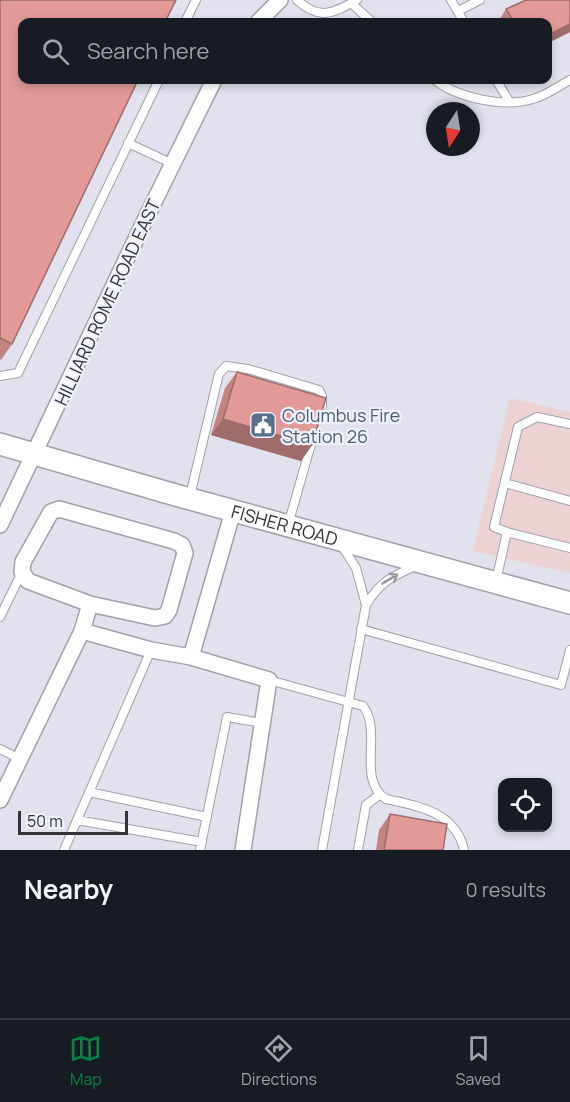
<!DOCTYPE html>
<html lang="en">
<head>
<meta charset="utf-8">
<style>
  :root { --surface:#171b24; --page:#20242c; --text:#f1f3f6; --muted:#9ea1a6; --line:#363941; --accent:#0b8043 }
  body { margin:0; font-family:Manrope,sans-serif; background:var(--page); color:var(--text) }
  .controls { position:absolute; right:18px; bottom:18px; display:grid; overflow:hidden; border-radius:12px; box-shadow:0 3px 9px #0003 }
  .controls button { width:54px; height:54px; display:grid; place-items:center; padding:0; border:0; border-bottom:2px solid var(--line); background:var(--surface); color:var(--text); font:30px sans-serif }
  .compass { position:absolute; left:426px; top:102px; width:54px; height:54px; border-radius:50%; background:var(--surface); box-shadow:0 3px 9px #0003; rotate:192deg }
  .scale { position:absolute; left:18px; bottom:15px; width:110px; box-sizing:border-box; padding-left:6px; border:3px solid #333337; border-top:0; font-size:16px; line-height:21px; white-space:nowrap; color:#333337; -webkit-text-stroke:4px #eef0fa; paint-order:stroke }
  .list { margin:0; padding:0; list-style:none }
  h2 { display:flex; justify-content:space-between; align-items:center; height:78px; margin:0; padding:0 24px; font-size:26px }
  h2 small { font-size:20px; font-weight:400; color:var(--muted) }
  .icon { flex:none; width:33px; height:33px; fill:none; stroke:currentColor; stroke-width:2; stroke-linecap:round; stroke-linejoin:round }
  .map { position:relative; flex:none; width:570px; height:850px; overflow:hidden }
  .search { position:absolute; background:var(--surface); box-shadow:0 3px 9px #0003; left:18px; right:18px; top:18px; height:66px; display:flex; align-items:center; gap:15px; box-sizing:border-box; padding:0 21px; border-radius:12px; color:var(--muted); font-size:22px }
  .sheet { height:168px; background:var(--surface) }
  nav { display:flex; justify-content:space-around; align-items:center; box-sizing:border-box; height:84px; border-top:2px solid var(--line); background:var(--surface); font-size:16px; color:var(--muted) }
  nav a { display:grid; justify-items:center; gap:3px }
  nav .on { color:var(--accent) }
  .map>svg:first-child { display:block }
  .commercial { fill:#edd2d4 }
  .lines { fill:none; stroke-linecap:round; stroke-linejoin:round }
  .service-casing { stroke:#a0a1ab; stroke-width:10 }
  .minor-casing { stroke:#a0a1ab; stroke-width:18 }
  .secondary-casing { stroke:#a0a1ab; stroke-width:24 }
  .service { stroke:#fff; stroke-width:8 }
  .minor { stroke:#fff; stroke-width:15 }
  .secondary { stroke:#fff; stroke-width:21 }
  .wall { fill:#c28482 }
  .shaded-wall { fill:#9e6c6a }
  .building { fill:#e19a97; stroke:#9e6c6a; stroke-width:1.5 }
  .oneway { stroke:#99999b }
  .labels { text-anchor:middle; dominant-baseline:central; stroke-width:4.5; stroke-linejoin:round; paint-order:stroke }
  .street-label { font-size:18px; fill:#333337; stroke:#eef0fa }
  .service-label { font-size:18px; fill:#4e5e75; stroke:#eef0fa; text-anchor:start }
</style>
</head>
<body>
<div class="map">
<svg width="570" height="850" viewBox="0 0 570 850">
  <rect width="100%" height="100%" fill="#e1e2ed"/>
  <path class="commercial" d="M510,398L570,412V573L473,551Z"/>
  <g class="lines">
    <defs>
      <path id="service" d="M297,0C320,21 333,13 357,0
        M451,0L464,22
        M351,3L372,22
        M458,11L480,0
        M185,22L196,0
        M435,80C458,98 504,108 533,99C545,96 559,86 570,80
        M496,80L509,101
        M128,143L173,164
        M0,376L18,373L159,80
        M505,483L570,501
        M190,496L216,386L219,374L226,366L248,369L319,390L322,396V406
        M288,525L312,441
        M507,532L494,527L518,427L537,417L570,424
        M496,581L507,532L570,548
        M366,605C380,582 391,577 415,566
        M0,617L22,572
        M361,629L561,685L570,650
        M269,680L363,706C383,731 356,780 386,799C418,806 456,812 464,850
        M0,749L20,759
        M89,792L207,817
        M77,820L202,842
        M64,850L151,650
        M200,850L227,717L262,723
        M322,850L366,605L356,568L342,546
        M358,850L366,805L379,795"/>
      <path id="minor" d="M258,22L280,0
        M0,525L146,218L214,80
        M82,631L90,604L28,581L22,572L23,562L51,512L59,509L174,541L182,545L185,553L169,610L165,616L155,618L90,604
        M191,657L233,511
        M0,800L82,631L151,650L191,657L269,680L243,850"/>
      <g id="secondary">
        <path id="s1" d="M0,444L172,494L570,603"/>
      </g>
    </defs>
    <use href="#service" class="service-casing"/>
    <use href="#minor" class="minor-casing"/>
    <use href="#secondary" class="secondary-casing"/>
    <use href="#service" class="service"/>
    <use href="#minor" class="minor"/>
    <use href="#secondary" class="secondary"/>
  </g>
  <path class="wall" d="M0,0L12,344L1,360L0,359Z
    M526,0H570V32L548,43V22H498L506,9Z
    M237,372L312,445L301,461L211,435L225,388Z
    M390,814L443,850H376L379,830Z"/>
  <path class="shaded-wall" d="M570,24V32L548,43V35Z
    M223,419L312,445L301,461L211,435Z"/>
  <path class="building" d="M0,0H176L165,22H22V80H138L12,344L0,338Z
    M526,0H570V24L548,35V22H514L506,9Z
    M237,372L326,398L312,445L223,419Z
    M390,814L447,824L443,850H384Z"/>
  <defs><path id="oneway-shaft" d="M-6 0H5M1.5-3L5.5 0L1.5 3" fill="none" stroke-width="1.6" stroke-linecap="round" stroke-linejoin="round" transform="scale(1.5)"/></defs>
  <use class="oneway" href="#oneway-shaft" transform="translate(390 579) rotate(-31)"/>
  <defs>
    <symbol id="civic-square" viewBox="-11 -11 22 22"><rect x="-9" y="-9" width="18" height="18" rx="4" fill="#5c6f8a" stroke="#eef0fa"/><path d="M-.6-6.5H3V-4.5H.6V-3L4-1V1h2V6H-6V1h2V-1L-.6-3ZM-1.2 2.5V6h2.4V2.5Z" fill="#fff"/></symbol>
  </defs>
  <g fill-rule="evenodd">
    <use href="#civic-square" x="248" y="410" width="30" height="30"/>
  </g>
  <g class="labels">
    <g class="street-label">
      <text transform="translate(107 302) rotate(-65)">HILLIARD ROME ROAD EAST</text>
      <text stroke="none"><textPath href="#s1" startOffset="296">FISHER ROAD</textPath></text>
    </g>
    <g class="service-label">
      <text x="282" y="415">Columbus Fire<tspan x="282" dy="21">Station 26</tspan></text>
    </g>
  </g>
</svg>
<div class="controls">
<button><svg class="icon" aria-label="locate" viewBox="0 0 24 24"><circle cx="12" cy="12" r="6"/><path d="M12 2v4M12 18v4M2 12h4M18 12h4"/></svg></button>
</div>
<svg class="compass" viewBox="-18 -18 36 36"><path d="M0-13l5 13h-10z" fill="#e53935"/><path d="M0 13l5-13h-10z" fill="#9ea1a6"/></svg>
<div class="scale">50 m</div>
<div class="search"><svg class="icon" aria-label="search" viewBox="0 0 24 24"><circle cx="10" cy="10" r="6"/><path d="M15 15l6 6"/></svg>Search here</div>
</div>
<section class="sheet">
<h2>Nearby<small>0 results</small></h2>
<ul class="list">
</ul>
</section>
<nav>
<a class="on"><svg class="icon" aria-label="map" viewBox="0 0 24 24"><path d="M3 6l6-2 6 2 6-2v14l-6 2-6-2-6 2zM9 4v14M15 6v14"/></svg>Map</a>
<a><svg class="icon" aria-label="directions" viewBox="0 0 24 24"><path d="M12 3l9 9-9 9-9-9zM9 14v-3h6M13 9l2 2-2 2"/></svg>Directions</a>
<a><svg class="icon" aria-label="saved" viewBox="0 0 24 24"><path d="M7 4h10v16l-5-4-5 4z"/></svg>Saved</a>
</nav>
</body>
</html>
